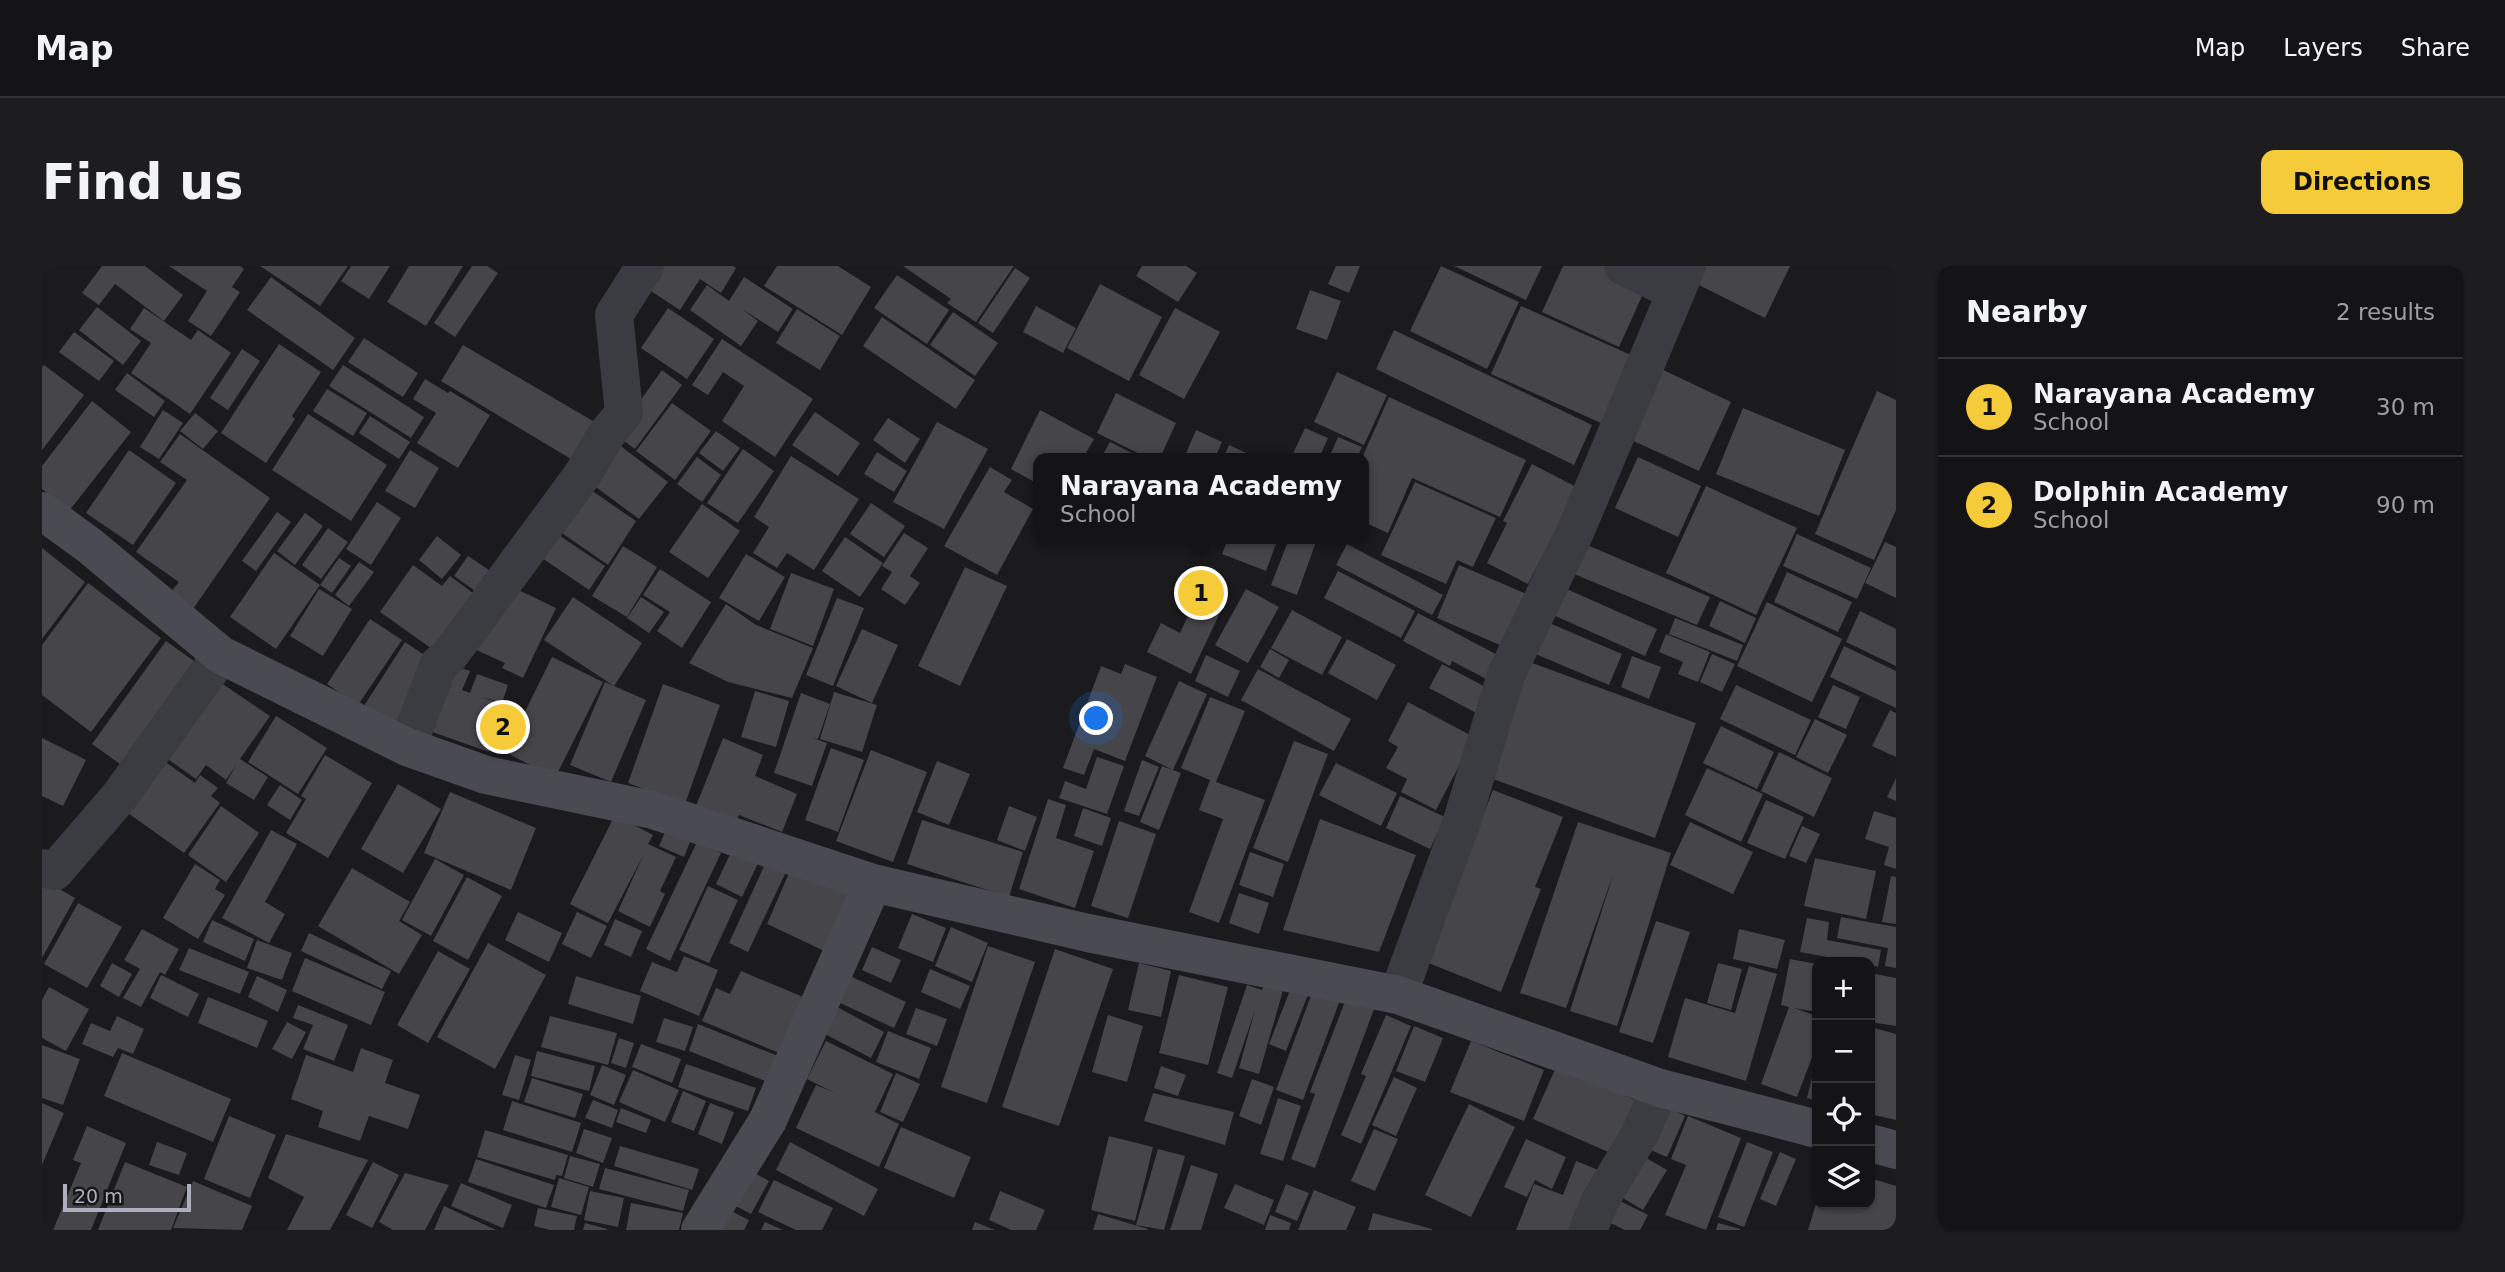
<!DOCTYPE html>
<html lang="en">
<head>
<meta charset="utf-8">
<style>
  :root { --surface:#141416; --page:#1d1d1f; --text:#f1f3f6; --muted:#9d9ea1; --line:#333335; --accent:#f5cb3a }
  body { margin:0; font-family:"DejaVu Sans",sans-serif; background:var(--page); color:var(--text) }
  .controls { position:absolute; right:21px; bottom:21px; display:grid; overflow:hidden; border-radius:14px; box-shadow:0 2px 5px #0004 }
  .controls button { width:63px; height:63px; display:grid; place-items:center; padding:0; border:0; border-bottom:2px solid var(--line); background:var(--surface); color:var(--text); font:35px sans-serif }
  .scale { position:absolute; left:21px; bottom:18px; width:128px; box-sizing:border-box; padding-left:7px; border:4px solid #adb0bc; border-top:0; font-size:19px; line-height:24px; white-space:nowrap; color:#adb0bc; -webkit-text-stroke:5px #161518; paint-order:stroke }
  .you { position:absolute; left:1055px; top:453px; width:24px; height:24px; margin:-18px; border:5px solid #fff; border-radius:50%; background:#1a73e8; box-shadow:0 0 0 10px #1a73e833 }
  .badge { display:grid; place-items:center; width:46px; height:46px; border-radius:50%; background:var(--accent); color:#111; font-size:23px; font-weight:700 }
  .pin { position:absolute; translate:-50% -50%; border:4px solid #fff; box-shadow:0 2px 7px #0006 }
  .popup { position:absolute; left:991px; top:187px; width:336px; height:91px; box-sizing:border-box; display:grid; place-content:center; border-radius:14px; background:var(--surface); filter:drop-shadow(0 2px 5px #0005); font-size:23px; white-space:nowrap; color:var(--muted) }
  .popup b { font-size:26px; color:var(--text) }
  .popup::after { content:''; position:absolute; left:50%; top:100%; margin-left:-14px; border:14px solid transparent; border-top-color:var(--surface) }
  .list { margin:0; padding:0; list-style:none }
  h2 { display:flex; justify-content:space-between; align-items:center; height:91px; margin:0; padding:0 28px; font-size:30px }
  h2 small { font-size:23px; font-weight:400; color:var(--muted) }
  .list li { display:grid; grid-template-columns:46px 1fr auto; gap:21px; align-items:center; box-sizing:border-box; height:98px; padding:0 28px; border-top:2px solid var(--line) }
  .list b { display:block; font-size:26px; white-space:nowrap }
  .list p { margin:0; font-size:23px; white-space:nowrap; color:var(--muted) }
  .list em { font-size:23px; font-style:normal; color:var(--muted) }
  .icon { flex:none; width:38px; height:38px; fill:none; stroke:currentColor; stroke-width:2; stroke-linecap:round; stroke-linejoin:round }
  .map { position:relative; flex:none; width:1854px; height:964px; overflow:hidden; border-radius:14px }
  header { display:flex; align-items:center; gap:42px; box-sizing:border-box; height:98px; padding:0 35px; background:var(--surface); border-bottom:2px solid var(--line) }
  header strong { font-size:33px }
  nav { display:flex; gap:38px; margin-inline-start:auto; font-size:24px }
  .intro { display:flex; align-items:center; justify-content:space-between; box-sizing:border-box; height:168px; padding:0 42px }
  h1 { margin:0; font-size:49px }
  .button { padding:18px 32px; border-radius:14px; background:var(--accent); color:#111; font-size:24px; font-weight:700 }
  main { display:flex; gap:42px; padding:0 42px }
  aside { flex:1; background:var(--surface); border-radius:14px; box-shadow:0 2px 5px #0004 }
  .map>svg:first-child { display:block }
  .building { fill:#45454a }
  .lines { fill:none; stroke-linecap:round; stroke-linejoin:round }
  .street { stroke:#3b3c42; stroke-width:38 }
  .secondary { stroke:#494a52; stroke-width:38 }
</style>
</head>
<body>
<header>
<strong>Map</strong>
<nav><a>Map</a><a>Layers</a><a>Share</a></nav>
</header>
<div class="intro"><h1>Find us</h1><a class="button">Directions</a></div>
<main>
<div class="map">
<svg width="1854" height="964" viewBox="0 0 1854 964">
  <rect width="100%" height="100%" fill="#1b1a1d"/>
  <path class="building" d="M60,0H103L141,29L122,55L73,18L57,39L40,27Z
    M127,0H198L202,3L190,21L198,26L169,70L146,55L165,25Z
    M218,0H306L278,40Z
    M309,0H348L327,33L299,15Z
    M367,0H421L384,60L345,36Z
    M430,0H445L456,7L413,71L392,57Z
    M613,0H691L694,2L679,27L658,13L638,44L601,20Z
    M735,0H796L829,21L800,69L722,20Z
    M861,0H972L934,56L905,37L909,33Z
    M1100,0H1144L1155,7L1136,36L1094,10Z
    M1294,0H1318L1307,27L1286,18Z
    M1399,0L1477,36L1445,103L1368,65Z
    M1412,0H1500L1484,34Z
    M1521,0H1562L1605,19L1577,81L1500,46Z
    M1659,0H1748L1723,52L1651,16Z
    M973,2L988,12L951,67L936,57Z
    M855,9L907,44L885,78L832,42Z
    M229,11L313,72L291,104L205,44Z
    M702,11L751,43L736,66L700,43L716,55L699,80L648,44L665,19L687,35Z
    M1058,18L1120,51L1087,115L1025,82Z
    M1268,24L1299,35L1285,74L1254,63Z
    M994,40L1034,62L1021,87L981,66Z
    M1479,40L1589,89L1559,157L1449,108Z
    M55,41L99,75L81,99L37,64Z
    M102,42L149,74L156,64L189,87L148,148L89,107L109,77L88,63Z
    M626,42L672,73L645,113L599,82Z
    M1133,42L1178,66L1142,133L1097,109Z
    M755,43L798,70L778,104L734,77Z
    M911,46L956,77L933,110L888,79Z
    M840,51L933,114L914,143L821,80Z
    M1352,64L1550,159L1532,199L1334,103Z
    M32,66L72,95L57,115L17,86Z
    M322,72L376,107L361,131L306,96Z
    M680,73L771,133L733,191L680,155L702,120L681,106L666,129L650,119Z
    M237,78L279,106L250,150L253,153L224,197L179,167Z
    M421,79L556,158L534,196L399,115Z
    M200,83L218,95L186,144L168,132Z
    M2,99L42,129L0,184V101Z
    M301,99L382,151L369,172L287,120Z
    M1617,102L1689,136L1657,205L1585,172Z
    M620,104L640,119L593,183L574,169Z
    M1295,106L1345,129L1322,179L1272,156Z
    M85,107L123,135L112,151L73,124Z
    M383,113L406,127L408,125L448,149L416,202L375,177L394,147L371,133Z
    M285,123L325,147L311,170L271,145Z
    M1835,125L1854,134V244L1832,294L1773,268Z
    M1074,127L1134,157L1118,192H1106L1055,167Z
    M1347,131L1484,194L1458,251L1370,212L1346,267L1322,256V192H1320Z
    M50,135L89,166L27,245L0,223V200Z
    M630,137L669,165L633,214L594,185Z
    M1701,142L1803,184L1777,250L1674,208Z
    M121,144L141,157L117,193L98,181Z
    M998,144L1052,173L1041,192H996V218L969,203Z
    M773,146L818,177L796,210L750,179Z
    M153,147L176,165L161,183L138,165Z
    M266,148L345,199L309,255L230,204Z
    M328,150L368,176L357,193L317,167Z
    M846,152L878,173L863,197L831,174Z
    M895,156L946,183L902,263L851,236Z
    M1263,162L1286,172L1277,192H1249Z
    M1154,164L1180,176L1173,192H1142Z
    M674,165L698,182L681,205L657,187Z
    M138,168L228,232L151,343L128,327L137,316L94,286L145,214L118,196Z
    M1296,171L1320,181L1315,192H1287Z
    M1068,176L1100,192H1059Z
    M576,178L626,216L597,253L547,216Z
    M1187,179L1209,189L1207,192H1181Z
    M701,183L732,205L696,257L665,237Z
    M87,184L134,217L91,279L44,247Z
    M368,184L397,202L373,242L343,225Z
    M835,186L865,205L852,226L822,208Z
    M749,190L817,233L772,304L745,287L735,302L711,287L727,261L712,251Z
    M655,191L679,209L660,236L635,218Z
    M1596,191L1659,220L1636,271L1573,242Z
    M1490,198L1536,222L1486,318L1445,297L1465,257L1461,255Z
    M948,201L970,214L962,226L991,243L955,309L902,280Z
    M1373,216L1454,252L1431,301L1415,294L1404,318L1339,289Z
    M1664,220L1755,262L1714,349L1624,307Z
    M546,222L594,255L566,299L517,265Z
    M335,236L359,252L329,299L304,283Z
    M829,237L863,260L842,291L808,268Z
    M660,238L698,265L666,312L627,286Z
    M235,246L249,256L214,305L200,295Z
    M263,247L281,260L253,299L235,285Z
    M286,262L306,276L279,313L260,299Z
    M862,267L886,282L868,310L878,317L863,339L839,323L850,306L840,300Z
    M515,268L563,300L547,324L500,292Z
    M1755,268L1829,302L1815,333L1741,300Z
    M395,270L419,289L400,313L377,294Z
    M803,271L841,297L818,331L780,305Z
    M1149,273H1174L1171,281Z
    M1186,273H1228L1235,275L1224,305L1180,288Z
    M1247,273H1275L1255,329L1229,319Z
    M1843,276L1854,281V332L1823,317Z
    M1305,278L1401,329L1390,349L1294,299Z
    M1545,279L1668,331L1655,359L1532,308Z
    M581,280L615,301L585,351L550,330Z
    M0,282L43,316L0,373Z
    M232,287L278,319L234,383L188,351Z
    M704,288L743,311L717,355L677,332Z
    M426,290L456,310L442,331L412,310Z
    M297,292L309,300L290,327L278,319Z
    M317,296L332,306L307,340L293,329Z
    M371,299L400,320L408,310L443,336L403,392L338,346Z
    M1417,299L1487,329L1465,382L1395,352Z
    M923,301L965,320L918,420L876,400Z
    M618,303L669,336L640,382L615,365L628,346L601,329Z
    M1296,305L1373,345L1359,372L1282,332Z
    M1745,306L1810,336L1796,366L1732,336Z
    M749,307L792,323L771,380L728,363Z
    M46,317L119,372L49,466L0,429V379Z
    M462,317L514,342L481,412L460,402L463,397L432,383Z
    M1160,320L1185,332L1149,408L1105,386L1119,357L1138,367Z
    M1520,321L1615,363L1603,390L1509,348Z
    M277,323L310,343L281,390L248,370Z
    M1204,323L1237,341L1206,397L1173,379Z
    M531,331L600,377L572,420L502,374Z
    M599,331L622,346L607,367L585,352Z
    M795,332L822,342L791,420L764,409Z
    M1678,335L1714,352L1703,377L1667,360Z
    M1725,336L1800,373L1770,436L1695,400Z
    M684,338L714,359L771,382L750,432L686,416L647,397Z
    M1250,344L1300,371L1280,409L1229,382Z
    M1818,345L1854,363V400L1804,376Z
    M1376,347L1465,394L1452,417L1410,395L1408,400L1361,375Z
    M1633,352L1701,379L1695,395L1627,368Z
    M328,353L360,374L316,439L285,418Z
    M1498,353L1580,388L1567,419L1484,384Z
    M820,363L856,379L830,437L794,420Z
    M1624,368L1668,386L1656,416L1636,408L1641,396L1617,386Z
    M1305,373L1354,399L1335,434L1286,407Z
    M124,375L159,400L85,503L50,478Z
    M363,376L393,396L351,462L320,443Z
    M1802,380L1854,405V442L1788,411Z
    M1228,383L1247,394L1237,412L1218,401Z
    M1670,388L1693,398L1680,426L1658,416Z
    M1164,389L1198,405L1186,431L1153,415Z
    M1590,390L1619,401L1607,433L1579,421Z
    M510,391L561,416L513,512L463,486Z
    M1479,393L1654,457L1613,572L1437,508Z
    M402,396L428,405L420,424L428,427L435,408L466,419L460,437L440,431L463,440L447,486L379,462Z
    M1083,398L1115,411L1083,495L1052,483L1042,509L1021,502L1059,400L1079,408Z
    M1400,398L1453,426L1440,450L1387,422Z
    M1216,403L1309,453L1292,485L1199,434Z
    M170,411L228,450L198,493L226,511L212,534L184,517L194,499L184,514L164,499L154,513L117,487Z
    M1137,415L1165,428L1131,504L1103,490Z
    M563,416L604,434L569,516L528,499Z
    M621,418L678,439L643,538L586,517Z
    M1694,419L1769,454L1753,489L1678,453Z
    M1791,419L1818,431L1804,463L1776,451Z
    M713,425L747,435L734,481L699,471Z
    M792,426L835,439L820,486L778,473Z
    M759,427L788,438L776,473L771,472L785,477L770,520L732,507Z
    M1168,431L1203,445L1174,516L1223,534L1177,657L1147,646L1181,553L1157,544L1168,514L1139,502Z
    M1366,436L1432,471L1394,544L1359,526L1365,513L1344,502L1356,481L1346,475Z
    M1848,444L1854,447V491L1830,480Z
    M234,450L285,482L256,528L206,496Z
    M1773,453L1805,469L1786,507L1754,491Z
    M1679,460L1732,486L1715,523L1661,497Z
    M0,472L44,494L21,540L0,530Z
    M681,472L721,489L713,510L755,528L740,566L697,549L694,556L654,540Z
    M1252,475L1286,488L1246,596L1211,582Z
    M789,482L822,494L796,566L763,554Z
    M829,484L885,506L851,596L794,575Z
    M1737,486L1790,512L1772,551L1719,525Z
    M283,489L330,517L286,592L244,567L264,533L259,530Z
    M115,490L153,517L158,509L176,522L169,530L178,537L142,587L79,542Z
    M1055,491L1082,500L1065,548L1017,532L1023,515L1044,523Z
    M1100,494L1117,501L1097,550L1082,545Z
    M895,495L928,508L907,559L875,546Z
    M1294,497L1355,527L1339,560L1277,529Z
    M1120,500L1139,507L1117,564L1098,556Z
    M1665,502L1721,528L1699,576L1643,549Z
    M1854,512V535L1845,531Z
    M356,518L399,543L361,607L319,583Z
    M238,519L260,534L248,554L225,539Z
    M1451,524L1521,551L1493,621L1499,623L1459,726L1374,692L1424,593Z
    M408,526L494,562L469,624L382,587Z
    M1358,530L1403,551L1388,583L1344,562Z
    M1006,533L1024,539L1014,572L1052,585L1033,642L977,623Z
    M1724,534L1762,551L1743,593L1705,577Z
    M179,540L217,567L184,616L146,589Z
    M967,540L995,551L983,585L955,574Z
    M1041,542L1069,552L1060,580L1032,570Z
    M1832,545L1854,552V603L1842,599L1847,581L1823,573Z
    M573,549L611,569L606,578L634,591L618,625L623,628L608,661L576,645L601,590L566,657L528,638Z
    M1278,553L1374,589L1337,686L1241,664Z
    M880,554L981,586L967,631L865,598Z
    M1077,555L1114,568L1086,652L1049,640Z
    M1536,556L1629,587L1575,760L1528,745L1572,606L1524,742L1478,727Z
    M1648,556L1711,586L1691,628L1628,599Z
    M1760,560L1778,568L1764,597L1747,590Z
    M229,564L255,578L223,636L243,648L227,677L180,652Z
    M623,566L648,576L642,591L617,580Z
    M655,576L679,587L628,695L604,683Z
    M691,582L717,595L700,631L674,618Z
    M1208,586L1242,598L1231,631L1197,619Z
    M1773,592L1834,605L1824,653L1762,640Z
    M393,593L422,609L389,670L360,654Z
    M153,598L178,614L173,623L183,629L156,673L121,652Z
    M723,598L743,608L706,686L687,677Z
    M750,600L808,629L791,689L725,658Z
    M310,602L368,636L357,655L380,669L357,708L276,660Z
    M1849,610L1854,611V658L1840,656Z
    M425,611L460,630L426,694L391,675Z
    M0,613L33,632L0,692Z
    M666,620L696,634L667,697L637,684Z
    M1197,627L1227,637L1217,668L1187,657Z
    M36,637L80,661L45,722L2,698Z
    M476,646L520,667L507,696L463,674Z
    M535,646L565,660L549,692L520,678Z
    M870,648L904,662L891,696L856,682Z
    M1799,651L1854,661V702L1843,700L1846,682L1795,672Z
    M1765,652L1787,656L1785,674L1839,684L1836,701L1828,699V696H1812L1758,686Z
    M573,653L600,665L589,691L562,679Z
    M170,654L212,673L203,695L161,676Z
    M1614,655L1648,666L1611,777L1577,766Z
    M909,661L946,677L930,716L893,700Z
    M100,663L137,683L123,709L118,706L99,741L81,732L98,703L82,694Z
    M1697,663L1743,674L1735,703L1691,693Z
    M267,667L349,705L340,723L259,685Z
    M215,674L250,687L240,714L205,702Z
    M446,677L504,709L453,803L395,771Z
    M946,680L993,696L945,837L899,821Z
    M830,681L859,694L849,717L820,704Z
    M147,682L207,706L198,728L137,704Z
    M1013,683L1071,703L1017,860L960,841Z
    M396,685L428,703L386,777L355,759Z
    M642,690L676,704L657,750L598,725L610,696L635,706Z
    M263,692L343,726L329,759L250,725Z
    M1748,693L1775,698V746L1752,742L1775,750V778L1755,831L1719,818L1747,741L1739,739Z
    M70,697L90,708L77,731L58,720Z
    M1097,697L1129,705L1119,751L1086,744Z
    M1676,697L1700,703L1689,744L1665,737Z
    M1707,700L1735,708L1704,815L1626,791L1643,732L1693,747Z
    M888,703L928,720L918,743L879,726Z
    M699,705L773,736L749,792L660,755L674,722L688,728Z
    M1828,707L1854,712V760L1828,756Z
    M119,709L157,728L146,751L108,732Z
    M1137,709L1186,721L1166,799L1117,787Z
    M215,710L245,724L236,746L206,731Z
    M534,710L599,730L591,758L526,738Z
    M808,710L864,736L852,762L796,736Z
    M1252,714L1269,721L1244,785L1227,778Z
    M1223,715L1242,721L1217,808L1197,802L1213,744L1190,812L1175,807L1205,719L1220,724Z
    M7,721L47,743L24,785L0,772V734Z
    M1271,724L1298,734L1261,834L1234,824Z
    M166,731L226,755L215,782L156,757Z
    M1304,733L1332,743L1273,902L1249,893L1273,828L1268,826Z
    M256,739L306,759L292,795L261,783L271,759L251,752Z
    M795,741L842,766L829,792L781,767Z
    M874,742L905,753L895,780L864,768Z
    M1066,749L1101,760L1085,816L1050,806Z
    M1344,749L1369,760L1319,878L1299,869L1324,810L1319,808Z
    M75,750L102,763L91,788L76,782L71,791L40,778L49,757L68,765Z
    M508,750L575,767L566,799L499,781Z
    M622,752L651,761L643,785L614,776Z
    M245,756L264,766L250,793L230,783Z
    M656,758L736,790L726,816L647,785Z
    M1372,760L1401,772L1383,816L1354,805Z
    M1828,761L1854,768V854L1828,848Z
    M846,765L889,782L877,813L834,796Z
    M577,772L592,777L584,802L569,797Z
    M784,775L851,808L833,846L857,858L837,901L754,862L774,819L793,827L765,813Z
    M1429,775L1502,804L1482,855L1408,826Z
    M599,778L639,793L630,817L590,801Z
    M0,779L38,793L21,839L0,832Z
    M319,782L351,794L343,817L378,829L366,863L327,850L318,875L276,861L281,845L249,833L264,789L311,806Z
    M495,785L553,800L547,825L489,810Z
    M80,787L189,833L171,876L62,830Z
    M473,789L489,794L477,834L460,829Z
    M1774,794H1775V835L1765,832Z
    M644,798L714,822L706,845L636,821Z
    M560,799L584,809L572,839L548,829Z
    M1515,799L1604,839L1580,892L1491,853Z
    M1119,800L1144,809L1136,830L1112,822Z
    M591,804L637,824L623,856L577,836Z
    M854,807L878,818L861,856L838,846Z
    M1352,811L1375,822L1354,870L1330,859Z
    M490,812L541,828L533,852L482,836Z
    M1210,813L1232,821L1219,859L1197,850Z
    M641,825L664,835L652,865L629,856Z
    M1111,827L1192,846L1183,879L1102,855Z
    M1236,832L1259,840L1241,895L1218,888Z
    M551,834L576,844L570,862L543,852Z
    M470,835L539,857L530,886L461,864Z
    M0,837L22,847L0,899Z
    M668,837L692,846L680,878L656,868Z
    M1617,837L1643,850L1625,891L1597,879Z
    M1427,838L1473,861L1429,951L1383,929Z
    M579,842L609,854L604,867L574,856Z
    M187,850L234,869L208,932L162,913Z
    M1646,850L1699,872L1664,964L1623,949L1644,899L1629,893Z
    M45,860L84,877L49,964H11L39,897L31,894Z
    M859,861L929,891L912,932L842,902Z
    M542,863L570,872L561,897L534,887Z
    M1332,863L1356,873L1333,925L1309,915Z
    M443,864L526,889L520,910L514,909L513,914L435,891Z
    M244,868L326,894L288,964H245L262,931L226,912Z
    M1067,870L1111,881L1093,955L1049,944Z
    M1484,873L1524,891L1510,923L1493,914L1485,931L1462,921Z
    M115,876L145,887L137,909L107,899Z
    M748,876L836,923L822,950L734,904Z
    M1705,876L1731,886L1702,961L1676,951Z
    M578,880L657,903L650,924L572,900Z
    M1116,883L1143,890L1122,964L1094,959Z
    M1592,885L1625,904L1601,944L1569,925Z
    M1738,886L1754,893L1734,940L1718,933Z
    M528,890L558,898L551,921L522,912Z
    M434,893L512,919L504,942L426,916Z
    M1534,895L1559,905L1536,964H1474L1492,918L1521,929Z
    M83,896L145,921L129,964H56Z
    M331,896L357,909L330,962L304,949Z
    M1149,899L1176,908L1159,964H1128Z
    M700,900L727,915L709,948L682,934Z
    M563,902L647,924L641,945L557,923Z
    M363,907L407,919L383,964H351L337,956Z
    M517,912L547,921L539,949L509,941Z
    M1828,912L1854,920V964H1766L1774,938H1828Z
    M732,914L791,942L780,964H754L716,946Z
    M151,915L210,940L200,964L131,962Z
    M419,917L470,939L461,962L409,940Z
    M1193,918L1232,934L1222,959L1182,942Z
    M1244,918L1267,927L1255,955L1233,946Z
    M1272,924L1314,941L1304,964H1256Z
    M548,925L582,932L576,961L542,954Z
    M958,925L1003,944L994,964H969L947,954Z
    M1570,931L1606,949L1598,964H1583L1560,953Z
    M589,937L641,947L637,964H584Z
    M677,939L707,954L702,964H664Z
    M402,940L454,964H392Z
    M496,942L535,950L532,964H508L492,960Z
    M1331,947L1390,963V964H1326Z
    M1056,948L1106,963L1105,964H1051Z
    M1228,949L1249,957L1247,964H1223Z
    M723,956L741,964H719Z
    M933,956L953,964H930Z
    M543,957L565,963V964H541Z
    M1676,957L1698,963V964H1674Z"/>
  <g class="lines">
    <path class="street" d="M1581,0L1634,26
      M365,481L397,398L407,390L541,208L564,169L582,147L572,49L603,0
      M0,602L13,605L77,531L179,389
      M1356,729L1420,555L1464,409L1534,264L1645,0
      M1546,964L1558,935L1598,868L1618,822"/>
    <path class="secondary" d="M0,245L48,280L179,389L365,481L444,509L611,544L831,617L1046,667L1356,729L1618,822L1775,863
      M1828,877L1854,884
      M658,964L726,854L831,617"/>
  </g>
</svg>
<div class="controls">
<button>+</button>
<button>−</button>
<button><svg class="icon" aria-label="locate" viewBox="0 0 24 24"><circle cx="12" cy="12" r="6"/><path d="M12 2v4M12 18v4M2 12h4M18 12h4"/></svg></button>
<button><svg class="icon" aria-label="layers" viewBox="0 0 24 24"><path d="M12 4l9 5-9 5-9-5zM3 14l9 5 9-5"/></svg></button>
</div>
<div class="scale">20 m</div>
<div class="you"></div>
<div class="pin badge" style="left:1159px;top:327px">1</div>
<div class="popup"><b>Narayana Academy</b>School</div>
<div class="pin badge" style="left:461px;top:461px">2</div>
</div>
<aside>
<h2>Nearby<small>2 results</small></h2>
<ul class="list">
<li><span class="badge">1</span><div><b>Narayana Academy</b><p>School</p></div><em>30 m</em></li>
<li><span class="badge">2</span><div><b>Dolphin Academy</b><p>School</p></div><em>90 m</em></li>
</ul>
</aside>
</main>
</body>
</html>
